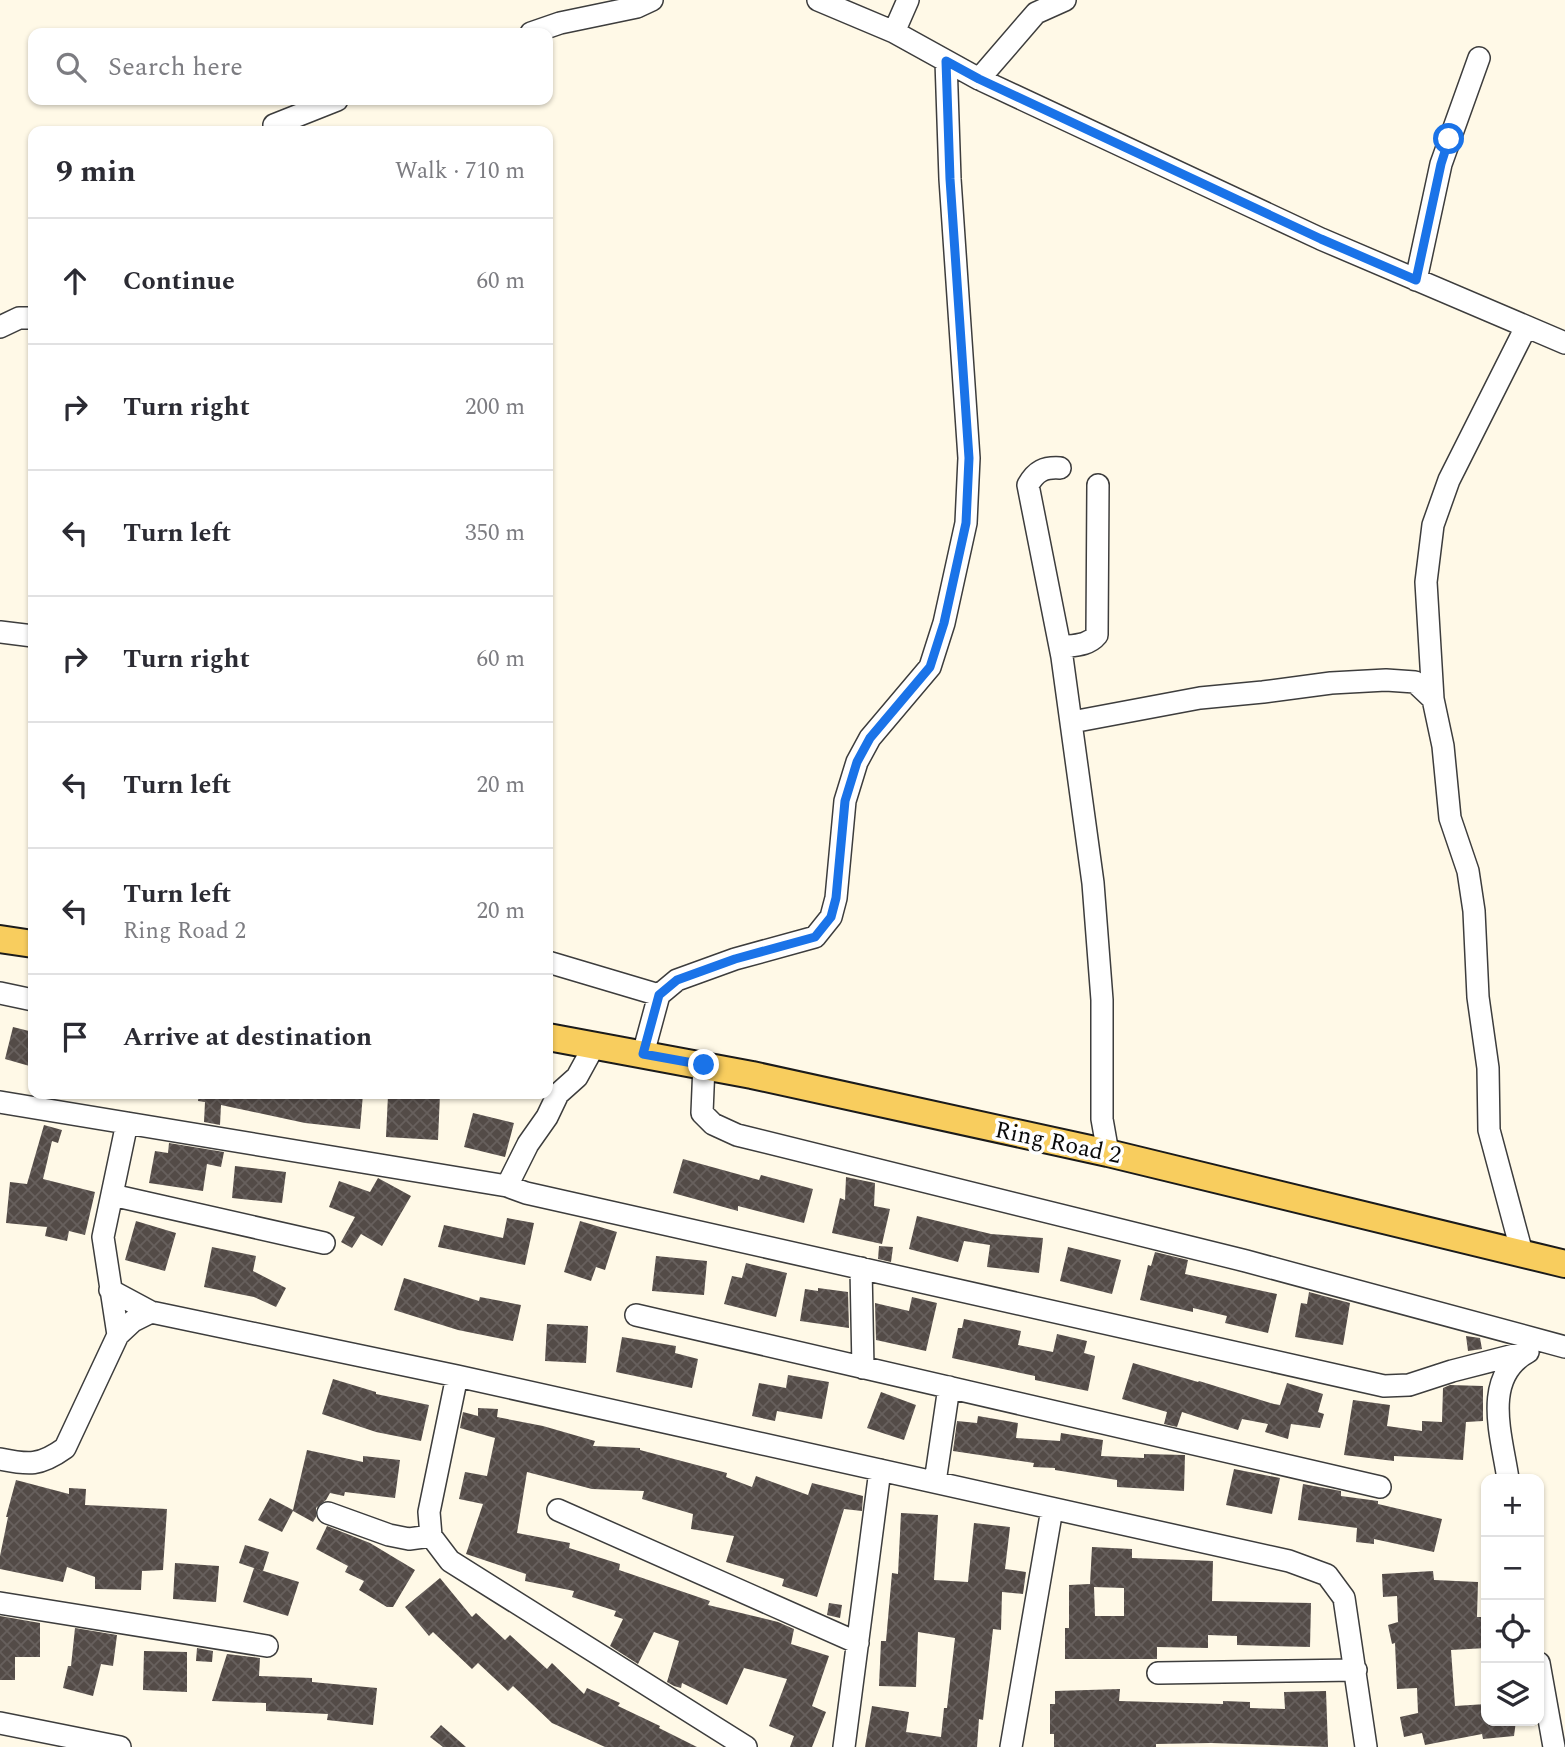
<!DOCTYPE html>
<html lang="en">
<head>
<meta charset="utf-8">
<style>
  :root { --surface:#fff; --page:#f7f7f7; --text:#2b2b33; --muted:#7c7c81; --line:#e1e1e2 }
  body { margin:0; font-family:Spectral,serif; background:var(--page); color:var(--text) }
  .controls { position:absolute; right:21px; bottom:21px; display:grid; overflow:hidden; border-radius:14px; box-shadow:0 2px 5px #0004 }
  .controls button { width:63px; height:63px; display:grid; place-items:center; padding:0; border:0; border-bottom:2px solid var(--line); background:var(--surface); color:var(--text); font:35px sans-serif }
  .stop { position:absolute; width:21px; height:21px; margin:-16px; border:5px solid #1a73e8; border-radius:50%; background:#fff }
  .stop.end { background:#1a73e8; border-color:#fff; box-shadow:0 2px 7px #0008 }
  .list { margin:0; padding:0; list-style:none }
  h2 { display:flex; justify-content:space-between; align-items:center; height:91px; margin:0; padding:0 28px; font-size:30px }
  h2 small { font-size:23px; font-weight:400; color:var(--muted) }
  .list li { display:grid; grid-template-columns:46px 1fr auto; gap:21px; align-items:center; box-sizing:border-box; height:126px; padding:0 28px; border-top:2px solid var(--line) }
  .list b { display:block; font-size:26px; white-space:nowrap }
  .list p { margin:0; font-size:23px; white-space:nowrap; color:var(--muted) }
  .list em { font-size:23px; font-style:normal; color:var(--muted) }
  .icon { flex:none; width:38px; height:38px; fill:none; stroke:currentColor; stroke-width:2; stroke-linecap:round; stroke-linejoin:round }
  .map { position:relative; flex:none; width:1565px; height:1747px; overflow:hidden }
  .search { position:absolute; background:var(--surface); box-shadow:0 2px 5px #0004; left:28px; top:28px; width:525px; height:77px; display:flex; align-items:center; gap:18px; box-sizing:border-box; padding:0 24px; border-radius:14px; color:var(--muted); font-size:26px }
  .panel { position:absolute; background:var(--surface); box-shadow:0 2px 5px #0004; left:28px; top:126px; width:525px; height:973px; border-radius:14px }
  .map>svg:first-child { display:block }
  .building { fill:url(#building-cross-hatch); fill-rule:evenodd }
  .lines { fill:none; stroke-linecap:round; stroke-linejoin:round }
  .minor-casing { stroke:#3d3d3d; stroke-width:24 }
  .major-casing { stroke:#1b1b1b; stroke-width:30 }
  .minor { stroke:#fff; stroke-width:21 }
  .major { stroke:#f8cd5e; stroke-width:26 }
  .route { stroke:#1a73e8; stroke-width:9 }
  .labels { text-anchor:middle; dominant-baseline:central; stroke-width:7; stroke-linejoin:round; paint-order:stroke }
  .street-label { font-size:24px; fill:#0a0a0a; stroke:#fff }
</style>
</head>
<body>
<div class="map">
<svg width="1565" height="1747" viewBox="0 0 1565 1747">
  <defs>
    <pattern id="building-cross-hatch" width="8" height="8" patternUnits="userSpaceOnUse" patternTransform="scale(1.75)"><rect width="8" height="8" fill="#534b47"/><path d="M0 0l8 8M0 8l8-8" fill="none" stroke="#67605d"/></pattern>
  </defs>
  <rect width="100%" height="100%" fill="#fff9e7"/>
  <path class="building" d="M13,1027L33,1032V1067L5,1059Z
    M199,1094H363L360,1129L305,1123L221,1105L220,1125L204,1122L205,1102L198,1101Z
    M401,1094H440L438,1140L386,1137L388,1095L401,1096Z
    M473,1113L514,1123L505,1157L464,1147Z
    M44,1125L62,1130L58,1143L52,1141L43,1179L95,1192L85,1235L69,1231L67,1241L45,1236L47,1227L6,1223L10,1182L27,1184Z
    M169,1143L224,1152L221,1167L207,1164L203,1191L149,1183L155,1151L168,1153Z
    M683,1159L759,1180L761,1175L813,1189L804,1223L738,1206V1211L673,1193Z
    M235,1166L286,1172L282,1203L232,1198Z
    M846,1177L875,1183L874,1206L890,1209L882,1244L832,1233L840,1198L845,1200Z
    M378,1178L411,1196L382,1246L361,1234L352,1248L341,1242L355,1217L329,1207L339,1181L370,1192Z
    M917,1216L991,1234L1043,1238L1039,1273L987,1267L990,1245L964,1241L958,1262L909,1249Z
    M507,1218L534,1223L525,1265L438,1247L444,1225L503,1238Z
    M136,1221L176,1233L165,1271L125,1260Z
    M580,1221L617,1232L605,1270L596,1267L591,1281L564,1272Z
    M879,1246L893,1247L891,1262L878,1259Z
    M212,1247L256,1256L253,1271L286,1288L276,1307L254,1297L204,1287Z
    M1068,1247L1121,1260L1112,1294L1060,1281Z
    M1155,1252L1188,1260L1185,1274L1277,1294L1268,1333L1225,1323L1227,1316L1193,1308V1312L1140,1300L1148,1265L1151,1266Z
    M656,1256L707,1261L704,1295L652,1291Z
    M746,1263L787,1273L776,1317L724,1304L732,1276L742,1278Z
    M404,1278L479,1301L480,1297L521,1305L513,1341L458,1330L394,1310Z
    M818,1288L848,1292L849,1328L800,1321L805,1289L818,1291Z
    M1309,1292L1350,1303L1343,1345L1295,1337L1301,1303L1307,1304Z
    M912,1297L937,1303L926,1351L876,1340L875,1303L909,1311Z
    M964,1319L1021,1331L1018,1345L1053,1352L1057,1334L1087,1341L1084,1353L1095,1356L1088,1391L1035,1380V1376L952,1358L958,1328H962Z
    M547,1324L588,1326L586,1363L545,1361Z
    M1466,1336L1480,1338L1482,1349L1468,1351Z
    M622,1337L676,1346L675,1353L698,1359L692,1388L616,1372Z
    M1133,1363L1198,1382L1199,1381L1274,1404L1280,1405L1287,1383L1323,1394L1318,1412L1324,1414L1320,1428L1291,1424L1288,1439L1265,1432L1268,1424L1242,1419L1238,1430L1182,1412L1177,1427L1164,1424L1167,1412L1122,1399Z
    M788,1375L829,1382L822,1419L777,1411L775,1421L752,1416L759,1383L786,1388Z
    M333,1379L376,1392V1394L429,1405L421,1441L376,1432L322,1414Z
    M1450,1385L1483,1386V1421L1466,1422L1463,1460L1394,1456V1461L1344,1455L1353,1400L1390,1405L1387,1426L1422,1431V1421L1442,1422L1443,1388Z
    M881,1392L916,1405L904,1440L867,1428Z
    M478,1408L498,1409L497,1417L543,1426L595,1441L593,1446L640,1448V1450L727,1473L726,1477L752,1487L756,1476L808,1495L812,1483L863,1496L862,1511L844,1509L817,1597L782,1586L784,1579L726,1562L734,1536L691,1529L693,1514L642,1499L644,1491L592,1489L527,1472L517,1533L570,1543L569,1548L620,1564L619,1570L710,1601L708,1605L778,1622L794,1629L791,1644L829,1656L812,1706L826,1712L812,1747H790L794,1736L769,1726L787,1679L744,1668L727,1705L682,1683L681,1688L674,1686L667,1682L679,1641L654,1632L638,1664L610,1646L623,1619L614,1616L616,1611L572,1597L574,1591L525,1581L526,1574L466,1554L483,1504L459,1499L465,1472L487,1476L495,1438L460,1428L463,1412L478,1416Z
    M978,1416L1018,1423L1016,1438L1060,1441L1061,1433L1103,1440L1101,1456L1144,1458V1454L1185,1455L1184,1491L1117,1487V1480L1055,1470V1468L1033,1467L1034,1463L953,1451L957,1421L977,1423Z
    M307,1450L363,1462V1456L400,1460L395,1498L345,1492L344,1496L330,1493L326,1500L316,1508V1517L313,1522L293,1511L282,1532L258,1520L270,1498L293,1510Z
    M1234,1469L1280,1478L1272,1514L1226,1505Z
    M16,1480L69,1494V1488L86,1489L85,1505L167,1509L163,1570L142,1571L141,1590L95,1589V1577L67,1567L63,1582L0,1569V1556L8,1517H6Z
    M1303,1484L1341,1491V1496L1378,1501V1504L1442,1519L1434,1552L1374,1539V1544L1356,1542L1357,1528L1298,1520Z
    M901,1513L938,1515L934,1580L968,1582L974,1523L1010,1527L1005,1569L1026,1572L1023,1594L1002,1592L1001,1630L993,1629L983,1720L979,1719L977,1747H865L872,1706L909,1712L906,1732L941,1737L944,1708H947L955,1638L918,1632L916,1687L879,1686L881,1641H886L892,1573L898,1574Z
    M327,1526L370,1543L415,1570L393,1607H387L359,1590L364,1581L345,1572L348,1566L316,1549Z
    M245,1545L269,1552L263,1571L239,1563Z
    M1092,1547L1132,1549V1558L1213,1561L1212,1601L1311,1603L1310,1647L1237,1645V1636L1208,1635V1648L1157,1647V1659H1065V1628H1069V1585L1090,1584ZM1094,1587L1124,1588V1616H1095Z
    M175,1563L219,1566L216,1602L173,1599Z
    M254,1568L299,1582L288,1616L243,1602Z
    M1433,1571L1434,1580L1478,1582L1477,1617H1486V1648L1451,1650L1455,1706L1486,1704V1721H1516L1514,1736L1483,1739L1482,1734L1425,1745L1422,1733L1404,1737L1400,1717L1418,1713L1417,1688L1397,1689L1395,1643L1392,1644L1388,1625L1398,1622L1397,1596L1383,1597L1382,1574Z
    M440,1578L472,1617L476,1613L505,1640L510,1635L547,1669L552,1663L584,1694L587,1688L620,1703L618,1706L660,1726L659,1728L697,1747H605L552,1723L513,1686L508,1691L478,1663L472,1669L433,1632L429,1636L405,1607Z
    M829,1603L842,1605L840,1618L827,1615Z
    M0,1616L40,1623V1657H15V1680H0Z
    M75,1628L117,1635L113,1666L101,1664L93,1696L63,1688L68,1666H71Z
    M197,1648L213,1651L212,1662L196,1661Z
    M144,1651L187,1652V1692L143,1690Z
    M227,1654L260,1658L259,1676L312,1678V1682L377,1688L373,1725L327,1720L328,1714L266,1711V1703L212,1701Z
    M1120,1689L1119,1701L1223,1704V1701L1250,1702V1708L1285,1709L1284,1692L1326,1691L1328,1747L1211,1743L1156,1744V1747H1054V1734H1050V1704H1055V1691Z
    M441,1725L466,1747H443L430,1737Z"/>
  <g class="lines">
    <defs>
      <path id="minor" d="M818,0L894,32L979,79L1321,239L1565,343
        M894,32L908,0
        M531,33L560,23L637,7L652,0
        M979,79L1036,13L1065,0
        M274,125L337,100
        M1416,280L1441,164L1479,58
        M0,327L19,318H33
        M1060,468C1044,467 1036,471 1028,485L1062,657L1093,883L1102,1000V1119L1108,1153
        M0,632L33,636
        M1060,647C1074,645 1088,646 1097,635L1098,485
        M1433,699L1426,582L1433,525L1449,480L1526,327
        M1072,722L1200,698L1263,692L1331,683L1386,680L1415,682L1433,699L1443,746L1450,818L1468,871L1474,911L1478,997L1488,1068L1489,1130L1522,1253
        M548,962L659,995
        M0,993L33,1000
        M643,1054L659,995L677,980L735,959L815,937L831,917L836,898L845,801L857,762L870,738L930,667L944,623L966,523L969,458L950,179L946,61
        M704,1065L702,1113L713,1124L737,1135L1246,1261L1565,1347
        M0,1102L507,1186L526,1193L1384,1386L1409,1385L1452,1371L1526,1352
        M507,1186L528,1144L547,1117L558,1094L577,1077L594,1046
        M112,1195L324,1243
        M861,1268L863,1368
        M110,1290L151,1312L457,1376L1289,1561L1327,1575L1344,1598L1366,1747
        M636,1315L1380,1487
        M118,1335L103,1237L127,1123
        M457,1376L429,1512L431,1536L450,1561L746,1747
        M0,1459C29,1465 40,1466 65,1448L118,1335L133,1321L151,1312
        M1508,1479C1502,1437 1481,1377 1528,1352
        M935,1482L949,1387
        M558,1510L858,1643
        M328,1513L389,1535L409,1539L431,1536
        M0,1603L267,1646
        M1539,1663L1554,1747
        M1158,1673L1356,1670
        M0,1723L120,1747
        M844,1747L880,1470
        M1011,1747L1052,1509"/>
      <path id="major" d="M0,939L33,944
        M548,1037L752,1075L1108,1153L1565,1264"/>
    </defs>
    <use href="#minor" class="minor-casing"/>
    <use href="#major" class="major-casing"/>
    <use href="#minor" class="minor"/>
    <use href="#major" class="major"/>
  </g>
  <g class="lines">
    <path class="route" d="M704,1065L643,1054L659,995L677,980L735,959L815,937L831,917L836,898L845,801L857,762L870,738L930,667L944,623L966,523L969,458L950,179L946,61L979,79L1321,239L1416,280L1441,164L1449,139"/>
  </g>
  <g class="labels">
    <g class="street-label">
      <text transform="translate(1058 1143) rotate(12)">Ring Road 2</text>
    </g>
  </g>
</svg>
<div class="controls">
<button>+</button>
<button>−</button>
<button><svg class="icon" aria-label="locate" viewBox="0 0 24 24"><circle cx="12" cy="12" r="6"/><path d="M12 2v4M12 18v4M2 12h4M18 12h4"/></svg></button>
<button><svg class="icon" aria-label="layers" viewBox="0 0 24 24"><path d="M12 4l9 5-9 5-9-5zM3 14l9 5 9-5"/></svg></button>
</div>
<div class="stop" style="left:1449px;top:139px"></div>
<div class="stop end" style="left:704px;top:1065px"></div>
<div class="search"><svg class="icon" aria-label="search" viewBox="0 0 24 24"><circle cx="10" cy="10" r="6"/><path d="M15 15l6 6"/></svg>Search here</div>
<section class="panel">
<h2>9 min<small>Walk · 710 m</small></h2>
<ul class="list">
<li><svg class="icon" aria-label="ahead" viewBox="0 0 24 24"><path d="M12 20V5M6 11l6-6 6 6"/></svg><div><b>Continue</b></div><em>60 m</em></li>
<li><svg class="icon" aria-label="right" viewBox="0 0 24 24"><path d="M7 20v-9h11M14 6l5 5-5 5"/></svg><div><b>Turn right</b></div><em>200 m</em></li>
<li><svg class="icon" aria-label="left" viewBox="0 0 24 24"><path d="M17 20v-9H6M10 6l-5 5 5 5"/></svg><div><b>Turn left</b></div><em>350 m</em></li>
<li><svg class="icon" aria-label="right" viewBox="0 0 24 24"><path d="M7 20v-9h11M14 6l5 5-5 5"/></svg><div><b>Turn right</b></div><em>60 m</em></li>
<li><svg class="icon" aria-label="left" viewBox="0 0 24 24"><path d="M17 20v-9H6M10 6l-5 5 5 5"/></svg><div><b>Turn left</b></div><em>20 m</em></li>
<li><svg class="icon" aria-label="left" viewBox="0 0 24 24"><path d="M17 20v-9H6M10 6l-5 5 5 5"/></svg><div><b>Turn left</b><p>Ring Road 2</p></div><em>20 m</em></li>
<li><svg class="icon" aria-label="arrive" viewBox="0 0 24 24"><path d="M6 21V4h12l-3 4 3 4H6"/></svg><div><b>Arrive at destination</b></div></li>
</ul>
</section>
</div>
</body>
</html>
